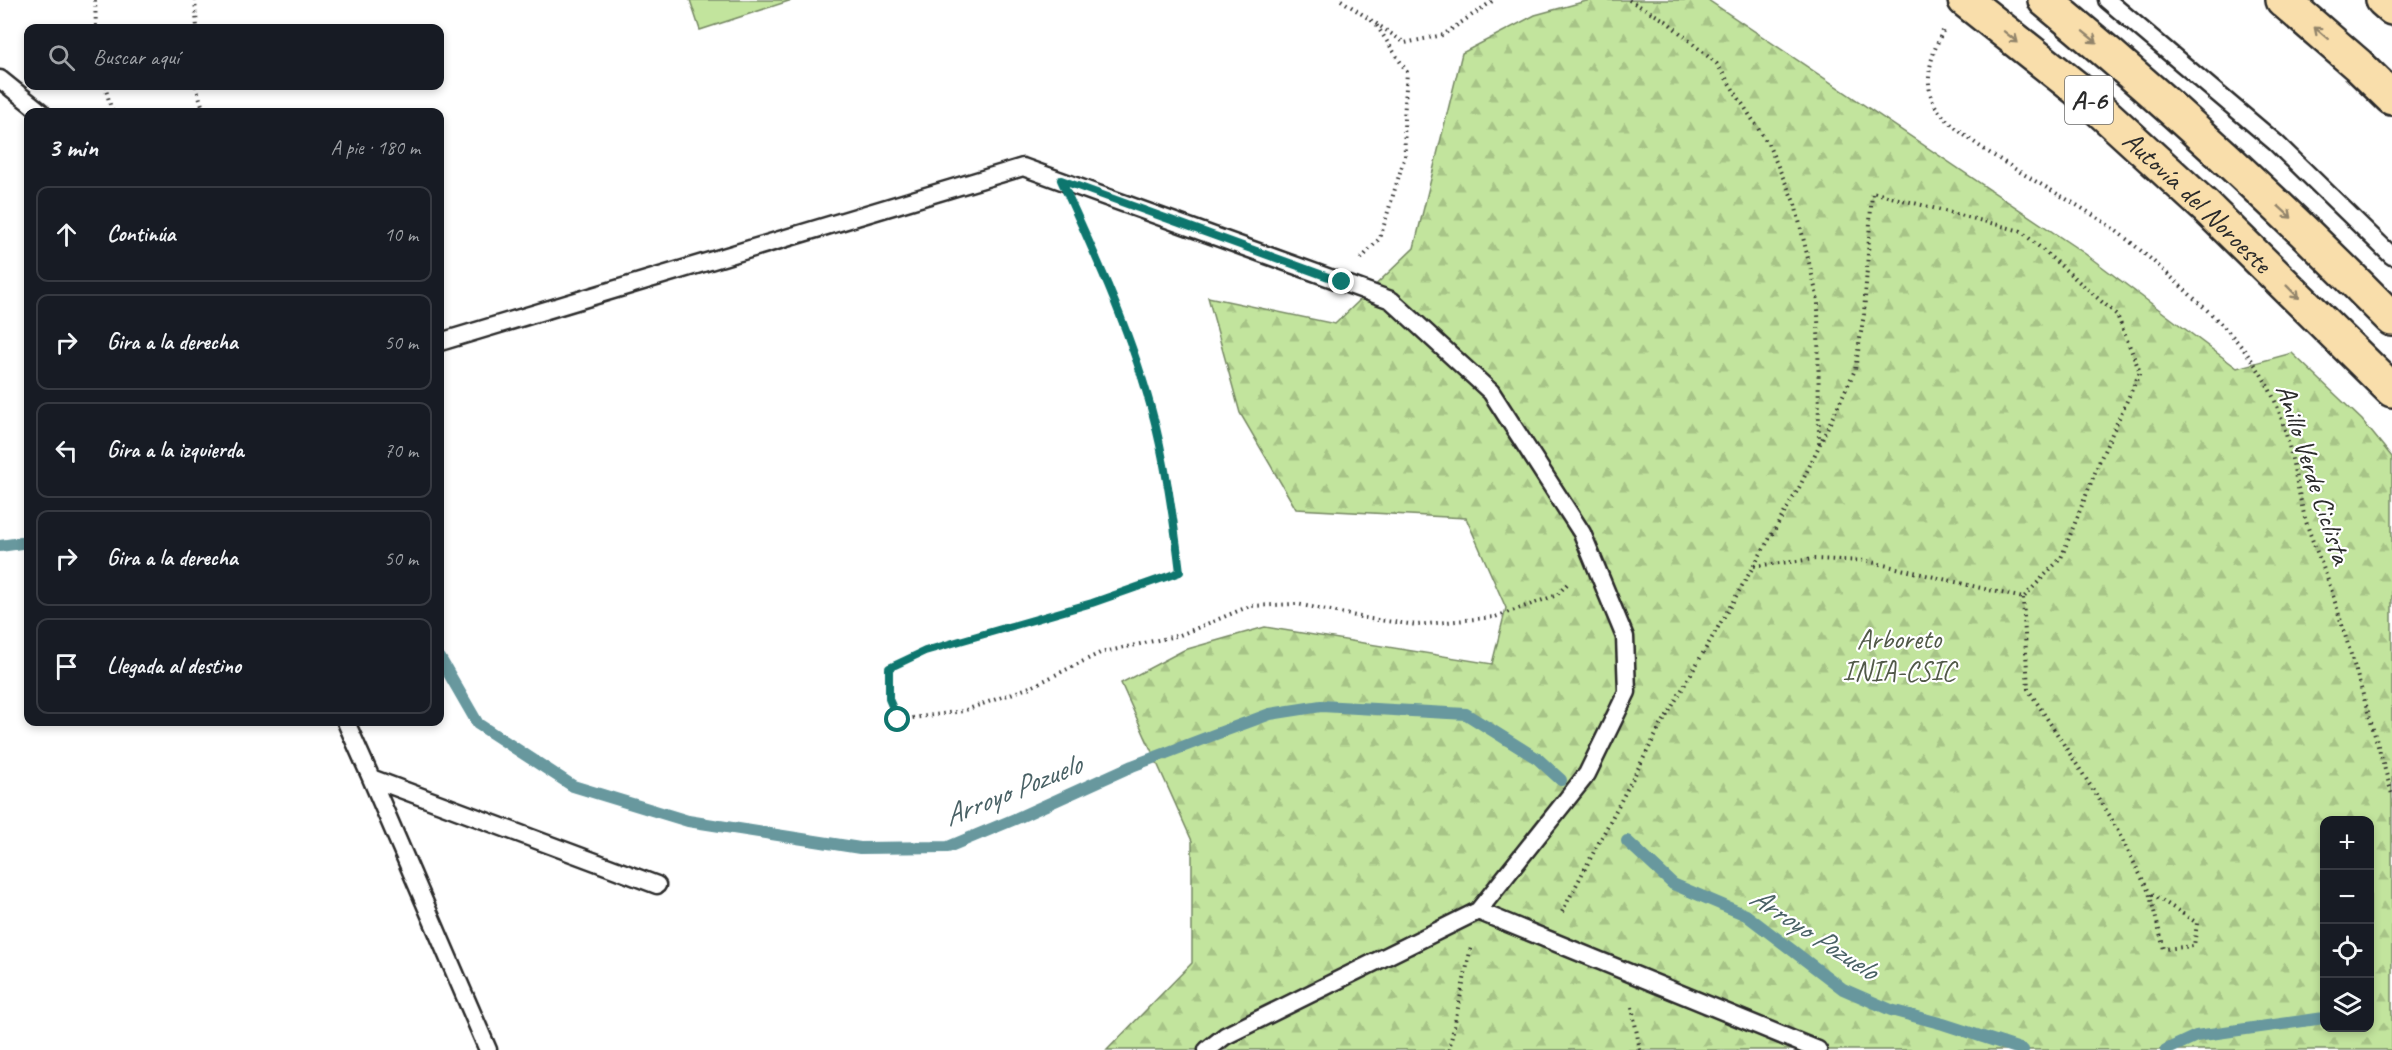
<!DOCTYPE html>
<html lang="es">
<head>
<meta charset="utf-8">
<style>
  :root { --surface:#171b24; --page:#20242c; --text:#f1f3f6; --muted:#9ea1a6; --line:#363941 }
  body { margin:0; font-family:Caveat,sans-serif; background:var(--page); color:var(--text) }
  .controls { position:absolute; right:18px; bottom:18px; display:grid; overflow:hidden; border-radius:12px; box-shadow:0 3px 9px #0003 }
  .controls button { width:54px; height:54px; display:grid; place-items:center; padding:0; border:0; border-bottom:2px solid var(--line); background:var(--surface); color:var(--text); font:30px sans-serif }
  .stop { position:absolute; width:18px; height:18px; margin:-14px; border:4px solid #0f766e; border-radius:50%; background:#fff }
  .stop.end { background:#0f766e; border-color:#fff; box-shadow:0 2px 6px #0008 }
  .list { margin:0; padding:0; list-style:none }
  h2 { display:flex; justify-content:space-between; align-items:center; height:78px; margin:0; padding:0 24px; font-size:26px }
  h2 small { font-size:20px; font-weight:400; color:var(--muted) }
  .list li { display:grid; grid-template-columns:39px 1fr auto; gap:18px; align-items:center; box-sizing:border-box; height:96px; margin:0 12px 12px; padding:0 12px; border:2px solid var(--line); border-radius:12px }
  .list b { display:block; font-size:22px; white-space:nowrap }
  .list em { font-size:20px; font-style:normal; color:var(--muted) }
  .icon { flex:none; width:33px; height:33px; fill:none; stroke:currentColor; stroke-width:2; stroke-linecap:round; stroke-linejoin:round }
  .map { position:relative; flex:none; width:2392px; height:1050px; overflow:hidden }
  .search { position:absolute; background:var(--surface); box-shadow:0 3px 9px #0003; left:24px; top:24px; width:420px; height:66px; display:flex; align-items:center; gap:15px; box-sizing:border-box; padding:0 21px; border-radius:12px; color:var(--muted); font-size:22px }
  .panel { position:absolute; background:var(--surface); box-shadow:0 3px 9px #0003; left:24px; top:108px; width:420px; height:618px; border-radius:12px }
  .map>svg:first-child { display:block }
  .green { fill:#c2e49d; stroke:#768864; stroke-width:1.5 }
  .forest { fill:url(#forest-firs); stroke:#768864; stroke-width:1.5; fill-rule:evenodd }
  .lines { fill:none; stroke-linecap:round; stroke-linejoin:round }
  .stream { stroke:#67989e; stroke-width:12 }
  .service-casing { stroke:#2b2b2b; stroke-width:21 }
  .motorway-casing { stroke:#2b2b2b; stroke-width:38 }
  .path { stroke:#2b2b2b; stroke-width:4; stroke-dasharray:1.5 4.5; stroke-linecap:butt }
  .service { stroke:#fff; stroke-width:16 }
  .motorway { stroke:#f9deab; stroke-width:33 }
  .oneway { stroke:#92846b }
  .route { stroke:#0f766e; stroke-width:8 }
  .labels { text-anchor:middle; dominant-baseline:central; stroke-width:4.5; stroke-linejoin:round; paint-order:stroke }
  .shield { fill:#fff; stroke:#6b6b6b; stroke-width:1.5 }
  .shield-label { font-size:27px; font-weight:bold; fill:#2b2b2b }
  .street-label { font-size:28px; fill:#2b2b2b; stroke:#fff }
  .park-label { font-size:28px; fill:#515948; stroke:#fff }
  .water-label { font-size:30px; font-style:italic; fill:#496165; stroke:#fff }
</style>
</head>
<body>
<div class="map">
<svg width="2392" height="1050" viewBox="0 0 2392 1050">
  <defs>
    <pattern id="forest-firs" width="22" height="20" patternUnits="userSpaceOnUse" patternTransform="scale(1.5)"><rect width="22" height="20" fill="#c2e49d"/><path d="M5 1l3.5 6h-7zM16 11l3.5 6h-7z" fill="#a7c487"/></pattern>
  </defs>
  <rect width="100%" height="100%" fill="#fff"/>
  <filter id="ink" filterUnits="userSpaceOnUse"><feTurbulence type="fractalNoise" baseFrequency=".0167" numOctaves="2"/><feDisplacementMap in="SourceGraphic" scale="12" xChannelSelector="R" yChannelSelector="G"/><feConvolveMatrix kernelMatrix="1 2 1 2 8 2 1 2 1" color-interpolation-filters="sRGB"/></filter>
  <g filter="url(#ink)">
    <path class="green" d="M690,0H792L700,30Z"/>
    <path class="forest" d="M1590,0H1708L2084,253L2237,368L2292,353L2362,420L2392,457V1050H1107L1192,963V841L1121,683L1184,650L1265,627L1492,664L1506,608L1466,518L1296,509L1240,413L1208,297L1335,324L1414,248L1462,53L1535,15ZM2324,820H2370V1028H2324Z"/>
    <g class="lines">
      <path class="stream" d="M0,546L28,542
        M440,658L478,724L573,786L688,821L860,848L948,847L1015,819L1132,766L1216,734L1270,714L1321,706L1466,714L1538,759L1561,780
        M1627,841L1673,884L1746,915L1843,989L1891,1010L1943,1024L2023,1050
        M2166,1050L2196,1036L2324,1018"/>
      <defs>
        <path id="service" d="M2107,0L2276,143L2392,256
          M0,79L41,112
          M440,342L1023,167L1391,300L1491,392L1582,533L1625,637L1627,692L1587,774L1478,911L1225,1036L1207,1050
          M346,722L371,778L657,885
          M371,778L488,1050
          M1478,911L1818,1050"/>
        <g id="motorway">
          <path id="s1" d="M1965,0L2076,88L2206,207L2392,390"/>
          <path d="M2045,0C2166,100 2282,207 2392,319"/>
          <path d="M2283,0L2358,65L2392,98"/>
          <path d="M2383,0L2392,8"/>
        </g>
      </defs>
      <use href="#service" class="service-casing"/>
      <use href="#motorway" class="motorway-casing"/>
      <path class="path" d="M95,0L96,28
        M195,0L197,28
        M1341,0L1405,43L1443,35L1494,0
        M1629,0L1666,21L1717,64L1768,144L1795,204L1818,300L1819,445
        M1943,31C1933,50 1924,77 1932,99C1946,139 2070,197 2108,225C2140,248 2169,275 2198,302C2223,324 2249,352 2265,381C2289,422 2293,473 2305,518C2312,542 2323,565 2331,589C2352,657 2372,725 2392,794
        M105,86L112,112
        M196,86L204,112
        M1079,219C1119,303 1151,394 1169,486C1174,514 1177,543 1180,571L1092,603L925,651L889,668V699L898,720L963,711L1033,686L1100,653L1180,635L1250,606L1297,604L1370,619L1417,625L1495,617L1557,595L1569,582
        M1361,259L1380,238L1405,156L1404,119L1407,72L1375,23
        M2023,598L2028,689L2110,816L2149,892L2164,949L2194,946L2197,923L2149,892
        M1562,912L1659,729L1800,486L1855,370L1864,314L1872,192L2021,231L2117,315L2140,372L2100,460L2061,558L2023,598L1867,561L1815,559L1754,566
        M1632,1007L1640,1050
        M1449,1050L1471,947"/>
      <use href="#service" class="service"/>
      <use href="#motorway" class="motorway"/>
    </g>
    <defs><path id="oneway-shaft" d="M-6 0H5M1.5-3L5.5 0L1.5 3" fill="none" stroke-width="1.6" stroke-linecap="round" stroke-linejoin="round" transform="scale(1.5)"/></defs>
    <g class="oneway">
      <use href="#oneway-shaft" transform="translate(2321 33) rotate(-139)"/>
      <use href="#oneway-shaft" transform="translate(2011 37) rotate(39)"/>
      <use href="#oneway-shaft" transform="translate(2090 37) rotate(39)"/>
      <use href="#oneway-shaft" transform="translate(2285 212) rotate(42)"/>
      <use href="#oneway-shaft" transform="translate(2293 292) rotate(45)"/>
    </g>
  </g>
  <g class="lines" filter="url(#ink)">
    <path class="route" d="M898,720L889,699V668L925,651L1092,603L1180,572C1174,521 1167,472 1155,423C1134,339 1097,258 1061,180L1342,282"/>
  </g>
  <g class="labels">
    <rect class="shield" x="2065" y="76" width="48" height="48" rx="4.5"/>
    <g class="shield-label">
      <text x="2089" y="100">A-6</text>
    </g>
    <g class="street-label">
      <text stroke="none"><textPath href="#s1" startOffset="308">Autovía del Noroeste</textPath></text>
      <text transform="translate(2314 474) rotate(72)">Anillo Verde Ciclista</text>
    </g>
    <g class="park-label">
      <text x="1899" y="638">Arboreto<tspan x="1899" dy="32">INIA-CSIC</tspan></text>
    </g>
    <g class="water-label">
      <text transform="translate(1012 790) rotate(-22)">Arroyo Pozuelo</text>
      <text transform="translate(1814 933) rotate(33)">Arroyo Pozuelo</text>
    </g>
  </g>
</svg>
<div class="controls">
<button>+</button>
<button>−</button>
<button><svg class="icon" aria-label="locate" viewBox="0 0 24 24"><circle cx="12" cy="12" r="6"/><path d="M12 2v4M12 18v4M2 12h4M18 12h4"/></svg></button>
<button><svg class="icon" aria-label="layers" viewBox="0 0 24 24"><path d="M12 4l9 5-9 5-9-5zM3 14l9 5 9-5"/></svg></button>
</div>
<div class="stop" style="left:898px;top:720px"></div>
<div class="stop end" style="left:1342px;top:282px"></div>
<div class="search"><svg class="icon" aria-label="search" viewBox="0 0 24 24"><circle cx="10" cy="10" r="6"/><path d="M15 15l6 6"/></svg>Buscar aquí</div>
<section class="panel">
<h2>3 min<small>A pie · 180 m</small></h2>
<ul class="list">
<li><svg class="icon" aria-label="ahead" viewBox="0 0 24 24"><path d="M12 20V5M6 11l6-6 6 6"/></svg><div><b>Continúa</b></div><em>10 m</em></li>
<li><svg class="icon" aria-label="right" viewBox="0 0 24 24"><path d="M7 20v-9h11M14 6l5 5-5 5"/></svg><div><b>Gira a la derecha</b></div><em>50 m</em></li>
<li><svg class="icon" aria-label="left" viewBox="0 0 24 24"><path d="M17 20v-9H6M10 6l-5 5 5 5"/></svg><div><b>Gira a la izquierda</b></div><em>70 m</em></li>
<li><svg class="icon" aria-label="right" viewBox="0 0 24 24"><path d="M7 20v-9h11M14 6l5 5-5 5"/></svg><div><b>Gira a la derecha</b></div><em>50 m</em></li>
<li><svg class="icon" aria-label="arrive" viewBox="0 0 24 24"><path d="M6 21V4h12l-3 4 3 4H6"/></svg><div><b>Llegada al destino</b></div></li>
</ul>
</section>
</div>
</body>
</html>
